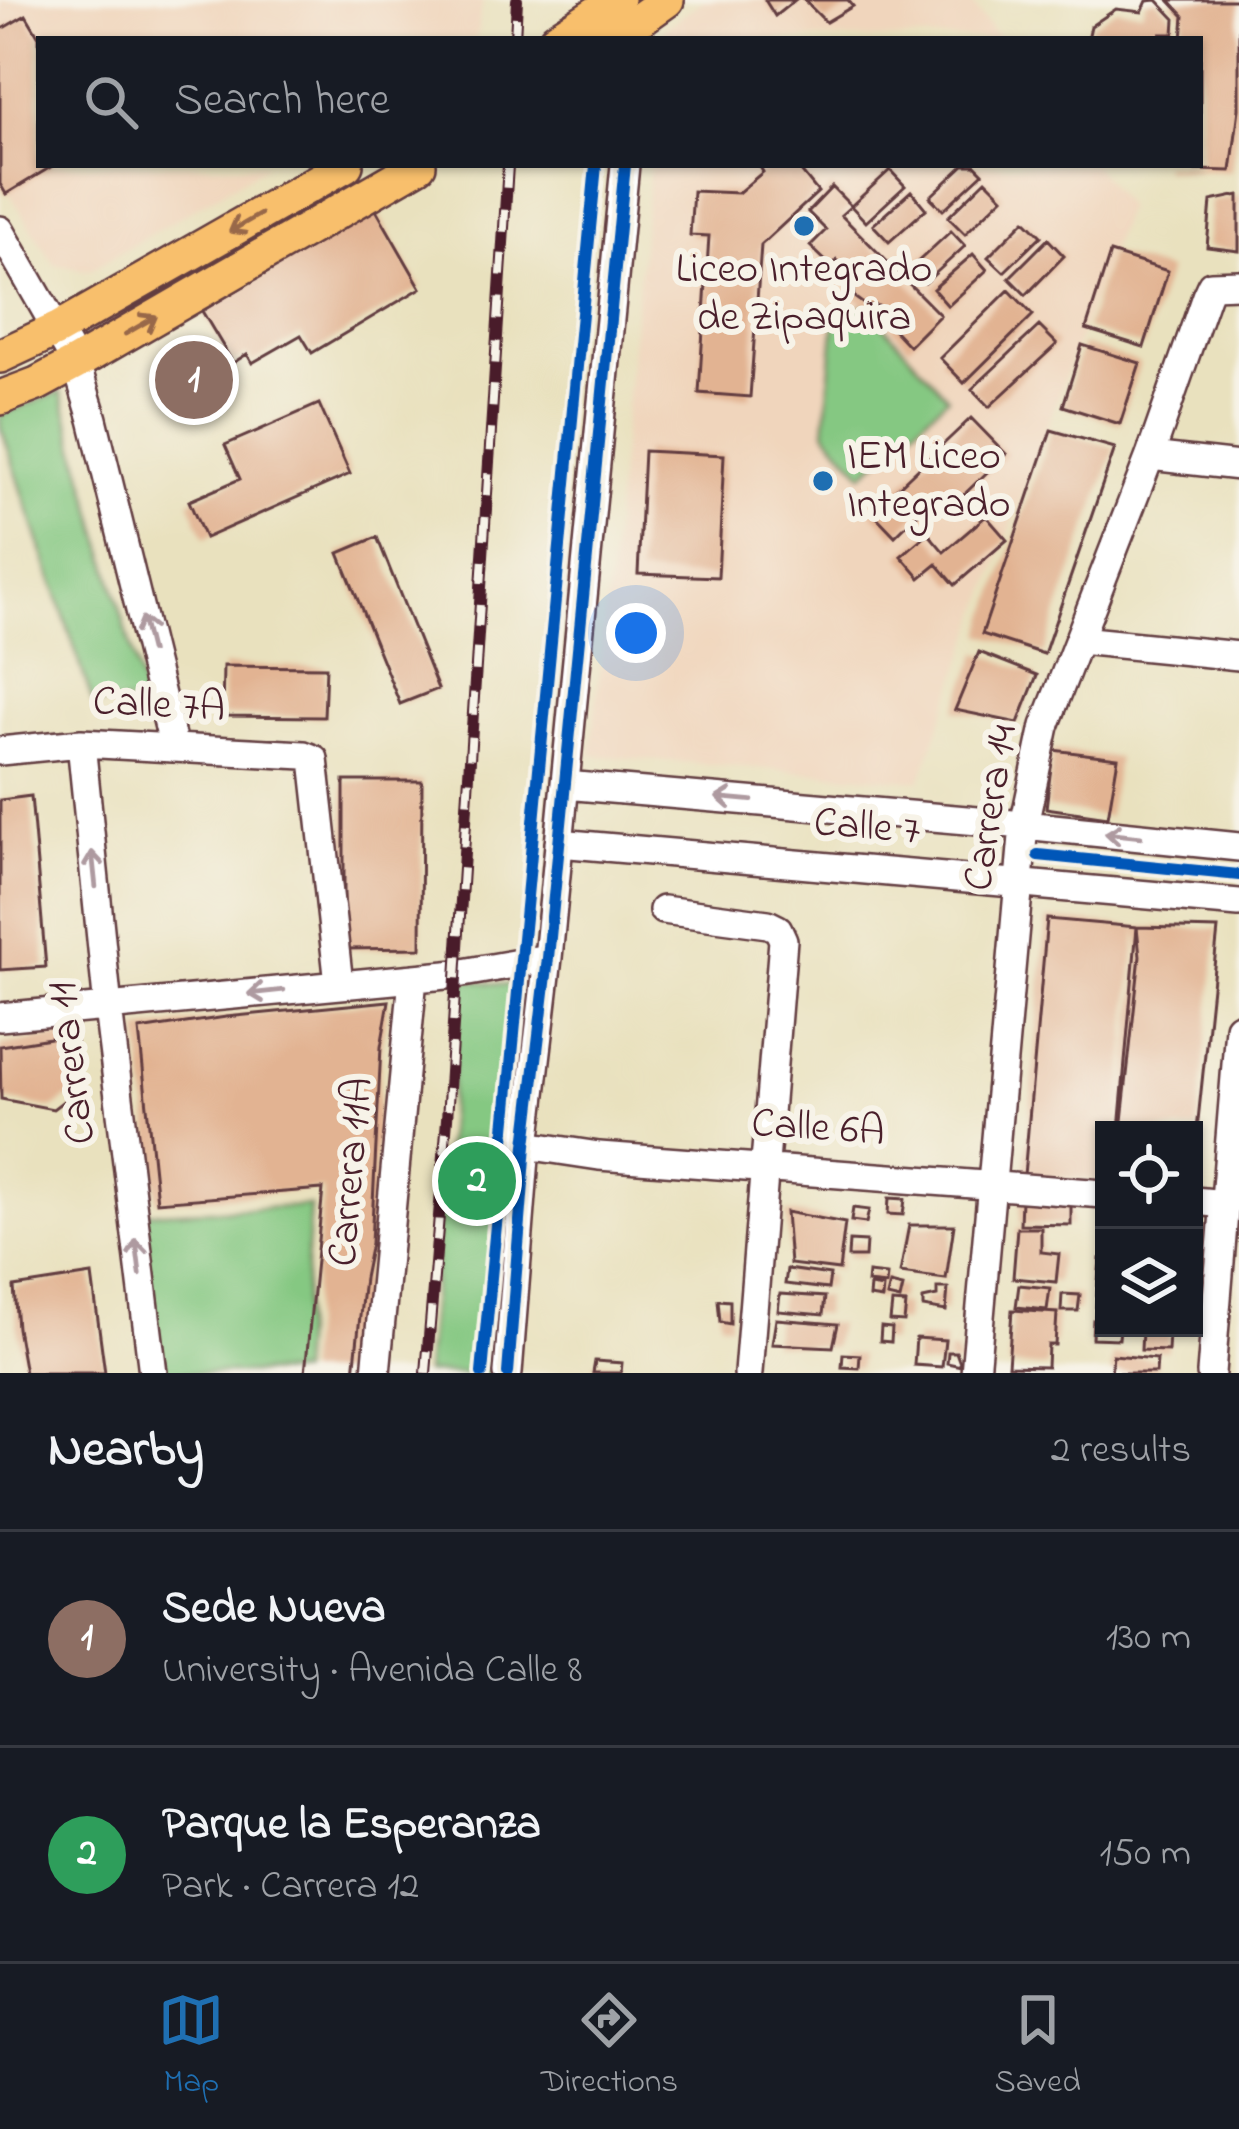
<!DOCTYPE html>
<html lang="en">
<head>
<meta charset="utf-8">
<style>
  :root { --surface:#171b24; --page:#242831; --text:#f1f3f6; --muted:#9ea1a6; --line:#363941; --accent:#1f6fb2 }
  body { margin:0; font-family:"Indie Flower",sans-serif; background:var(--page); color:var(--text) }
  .controls { position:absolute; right:36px; bottom:36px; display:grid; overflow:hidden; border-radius:0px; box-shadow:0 3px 9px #0004 }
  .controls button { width:108px; height:108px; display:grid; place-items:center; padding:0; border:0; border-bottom:3px solid var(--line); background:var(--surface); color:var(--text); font:60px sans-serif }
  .you { position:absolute; left:636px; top:633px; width:42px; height:42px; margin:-30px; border:9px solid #fff; border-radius:50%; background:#1a73e8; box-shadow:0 0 0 18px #1a73e833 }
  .badge { display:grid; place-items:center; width:78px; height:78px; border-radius:50%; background:var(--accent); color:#fff; font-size:39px; font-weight:700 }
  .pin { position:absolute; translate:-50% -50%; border:6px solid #fff; box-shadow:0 3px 12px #0006 }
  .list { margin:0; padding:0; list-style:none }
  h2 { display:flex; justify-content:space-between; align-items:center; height:156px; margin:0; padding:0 48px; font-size:51px }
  h2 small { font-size:39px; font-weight:400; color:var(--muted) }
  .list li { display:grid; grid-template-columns:78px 1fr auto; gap:36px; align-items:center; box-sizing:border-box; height:216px; padding:0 48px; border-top:3px solid var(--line) }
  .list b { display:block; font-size:45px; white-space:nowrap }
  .list p { margin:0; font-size:39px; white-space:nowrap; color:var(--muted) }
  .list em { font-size:39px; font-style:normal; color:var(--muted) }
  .icon { flex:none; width:66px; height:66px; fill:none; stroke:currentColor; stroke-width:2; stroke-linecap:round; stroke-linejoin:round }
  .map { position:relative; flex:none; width:1239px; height:1373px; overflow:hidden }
  .search { position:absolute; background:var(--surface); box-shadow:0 3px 9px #0004; left:36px; right:36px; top:36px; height:132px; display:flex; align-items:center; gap:30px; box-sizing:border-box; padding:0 42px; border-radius:0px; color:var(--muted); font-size:45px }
  .sheet { height:588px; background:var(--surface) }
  nav { display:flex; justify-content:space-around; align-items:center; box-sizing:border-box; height:168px; border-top:3px solid var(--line); background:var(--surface); font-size:33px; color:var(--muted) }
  nav a { display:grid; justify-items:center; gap:6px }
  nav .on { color:var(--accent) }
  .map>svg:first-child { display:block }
  .built { fill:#f0d5bc }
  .green { fill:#85c882; stroke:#687456; stroke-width:3 }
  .building { fill:#e2b392 }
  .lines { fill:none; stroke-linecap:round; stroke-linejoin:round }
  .minor-casing { stroke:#623c41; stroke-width:32 }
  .major-casing { stroke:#623c41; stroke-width:38 }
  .minor { stroke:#fff; stroke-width:27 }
  .major { stroke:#f8bf6c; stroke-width:33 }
  .rail-casing { stroke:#4a1f2b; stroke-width:12 }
  .rail { stroke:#f7f3e8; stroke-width:8; stroke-dasharray:22; stroke-linecap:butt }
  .cycleway-casing { stroke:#f7f3e8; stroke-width:20 }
  .cycleway { stroke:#0057b8; stroke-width:12 }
  .oneway { stroke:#986748 }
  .oneway2 { stroke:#ae9aa0 }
  .poi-dot { fill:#1f6fb2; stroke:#f7f3e8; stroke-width:4.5 }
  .labels { text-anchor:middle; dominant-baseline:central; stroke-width:12; stroke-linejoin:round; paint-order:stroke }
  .poi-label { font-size:42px; fill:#4a1f2b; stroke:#f7f3e8 }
  .street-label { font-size:42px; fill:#4a1f2b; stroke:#f7f3e8 }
</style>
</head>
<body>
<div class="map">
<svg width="1239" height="1373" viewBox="0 0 1239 1373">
  <rect width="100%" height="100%" fill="#f7f3e8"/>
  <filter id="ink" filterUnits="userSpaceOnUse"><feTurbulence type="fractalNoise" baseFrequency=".00833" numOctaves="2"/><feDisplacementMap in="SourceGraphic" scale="24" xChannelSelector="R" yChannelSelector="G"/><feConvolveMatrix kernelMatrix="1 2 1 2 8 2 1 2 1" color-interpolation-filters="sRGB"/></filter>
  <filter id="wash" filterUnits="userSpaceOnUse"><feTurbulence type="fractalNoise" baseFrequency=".004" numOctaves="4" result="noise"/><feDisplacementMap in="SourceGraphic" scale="48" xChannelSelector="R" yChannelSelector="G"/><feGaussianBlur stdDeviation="2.7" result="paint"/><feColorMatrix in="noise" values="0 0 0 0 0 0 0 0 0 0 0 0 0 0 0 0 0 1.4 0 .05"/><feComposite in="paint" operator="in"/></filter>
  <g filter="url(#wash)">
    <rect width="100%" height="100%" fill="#e9e1be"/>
    <path class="built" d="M0,0H483L476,39H39V165H267L89,271L54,264L0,178Z
      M704,0H765L775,15L795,0H804L826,22L852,6L848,0H969L999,39H663L664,29Z
      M650,165H1094L1126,207L920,781L591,755Z"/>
    <path class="green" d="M865,305L948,397L863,474L825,431L835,319Z
      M61,392L146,703H93L0,424V415Z
      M461,979L528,988L493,1373H425Z
      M310,1206L299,1373H157L139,1213Z"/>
    <g id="blocks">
      <path class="building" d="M765,0H795L775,16Z
        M804,0H848L853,6L826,22Z
        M1157,0L1175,19L1174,34H1161V39H1088L1091,26L1116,9L1142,12L1147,1Z
        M1169,0H1239V109L1231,171L1164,169V165H1200V39H1182L1184,16Z
        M26,15L39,37V165H54L6,194L0,184V30Z
        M759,165H796L818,192L761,245L750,397L699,393L709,236L690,235L693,191L738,193L763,172Z
        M964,165H975L983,173L943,210L930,197Z
        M890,170L905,186L866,222L851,206L841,215L940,315L909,346L893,329L894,321L878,306L865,305L854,297L852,275L837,260L831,266L810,246L826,230L808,212L832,187L851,206Z
        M986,180L1003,197L965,234L948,217Z
        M911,191L926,209L889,242L873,225Z
        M1239,195V251L1207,247L1211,201Z
        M375,208L421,288L312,353L301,335L252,363L247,354L233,363L202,311Z
        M1025,220L1041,236L1004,272L988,257Z
        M951,231L965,246L925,283L911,268Z
        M1048,239L1064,256L1026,295L1009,278Z
        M1110,253L1168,271L1144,347L1086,329Z
        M973,254L987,270L948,306L933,289Z
        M1009,290L1033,315L964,383L940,358Z
        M1039,326L1057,344L989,407L972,389Z
        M1082,345L1140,363L1120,424L1063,406Z
        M319,404L350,474L205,538L189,501L240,479L225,445Z
        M971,418L1006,454L951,507L938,494L895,536L872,512Z
        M1051,430L1115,448L1044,654L982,634Z
        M644,451L724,455L718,577L638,574Z
        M986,516L1007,540L955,585L937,564L920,578L901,556L928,533L944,552Z
        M377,537L438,689L400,704L339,553Z
        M979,652L1037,675L1018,723L955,710Z
        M223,666L326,667L324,717L222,716Z
        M1053,750L1118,758L1108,817L1046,808Z
        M344,781H422L421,948L344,949Z
        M31,796L46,967L0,970V800Z
        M1047,919L1137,927L1218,929L1197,1130H1121L1140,956L1137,927L1119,1130H1104V1181L1024,1175Z
        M389,1001L381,1047L371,1243L364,1278L354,1373H305L323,1189L157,1202L139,1030L226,1017Z
        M75,1034L83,1086L53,1109L1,1099L0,1046Z
        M889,1198L905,1199L903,1215L888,1214Z
        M1021,1200L1071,1201V1225L1020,1224Z
        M853,1208L869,1210L866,1223L851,1221Z
        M786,1212L845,1223L839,1270L790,1264Z
        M909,1225H954L946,1279L900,1273Z
        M1017,1228H1041V1252L1059,1254L1056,1282L1013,1278Z
        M849,1241L866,1242L865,1257H848Z
        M1100,1259L1104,1260V1316H1095Z
        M787,1269L830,1275L828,1289L785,1284Z
        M868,1273L887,1275L886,1285L867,1283Z
        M92,1275L105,1373H25L17,1328L14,1287Z
        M1194,1279L1203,1280L1201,1300L1194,1299Z
        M890,1284L903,1287L900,1300L887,1297Z
        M1019,1285L1050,1288L1047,1310L1016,1307Z
        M870,1286L883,1288L882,1299L869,1297Z
        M937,1288H948L946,1311L923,1307V1299L937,1296Z
        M780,1294L825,1297L823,1315L778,1311Z
        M1062,1294L1080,1295L1078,1311H1061Z
        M718,1300L730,1301V1324L720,1322Z
        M892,1303L906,1304L904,1322L890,1321Z
        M1012,1310L1057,1313L1055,1345H1048L1047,1367L1008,1366Z
        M776,1319L838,1324L833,1347L772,1344Z
        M1093,1320L1104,1321V1328H1120L1119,1339L1092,1338Z
        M881,1327L892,1328L891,1342L880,1341Z
        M1142,1331L1169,1332L1168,1351L1141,1350Z
        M916,1338L945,1340L942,1367L914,1365Z
        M948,1352H956L961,1366L947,1363Z
        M843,1354L860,1355L859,1368L842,1367Z
        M1113,1355L1157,1359L1156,1373H1111Z
        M595,1361L622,1363L621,1373H593Z"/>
    </g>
  </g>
  <g filter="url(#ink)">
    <use href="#blocks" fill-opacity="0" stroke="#623c41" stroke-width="3"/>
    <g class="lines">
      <defs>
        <path id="minor" d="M0,230L76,363L93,419L174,748
          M1150,456L1239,466
          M1079,640L1239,656
          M81,743L108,1008L153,1373
          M0,751L81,743L304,755L314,759L339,984
          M565,785L1024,825L1239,847
          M559,843L1239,903
          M663,910L768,924L778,929L783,940L748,1373
          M0,1017L457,974L548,958
          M526,1145L599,1156L1104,1194
          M1194,1201L1225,1204
          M376,1373L413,978
          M508,1373L526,1145L548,958L625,165
          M975,1373L1024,825L1045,726L1150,456L1206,296L1211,285L1239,284
          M1211,1373L1239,1027"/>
        <path id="major" d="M556,39L617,0
          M612,39L667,0
          M0,356L58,329L346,165
          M0,398L37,384L76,363L419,165"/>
      </defs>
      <use href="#minor" class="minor-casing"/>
      <use href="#major" class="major-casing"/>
      <use href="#minor" class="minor"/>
      <use href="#major" class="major"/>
      <defs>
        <path id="rail" d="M515,39L517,0
          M426,1373L447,1119L508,165"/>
      </defs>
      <use href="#rail" class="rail-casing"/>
      <use href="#rail" class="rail"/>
      <defs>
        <path id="cycleway" d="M1038,855L1239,875
          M482,1373L596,165
          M508,1373L526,1145L548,958L625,165"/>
      </defs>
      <use href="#cycleway" class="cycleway-casing"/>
      <use href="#cycleway" class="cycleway"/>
    </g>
    <defs><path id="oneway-shaft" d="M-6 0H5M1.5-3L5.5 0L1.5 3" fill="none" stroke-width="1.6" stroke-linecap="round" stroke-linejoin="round" transform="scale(3)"/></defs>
    <g class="oneway">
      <use href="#oneway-shaft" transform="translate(245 223) rotate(150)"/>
      <use href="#oneway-shaft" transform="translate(141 325) rotate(-30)"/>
    </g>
    <g class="oneway2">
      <use href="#oneway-shaft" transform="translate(146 634) rotate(-104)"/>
      <use href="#oneway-shaft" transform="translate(734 799) rotate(-175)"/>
      <use href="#oneway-shaft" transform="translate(1123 835) rotate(-174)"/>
      <use href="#oneway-shaft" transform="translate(94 869) rotate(-96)"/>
      <use href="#oneway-shaft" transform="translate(266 992) rotate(174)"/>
      <use href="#oneway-shaft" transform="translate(138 1257) rotate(-97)"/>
    </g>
  </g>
  <g class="poi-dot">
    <circle cx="804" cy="226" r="12"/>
    <circle cx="823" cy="481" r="12"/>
  </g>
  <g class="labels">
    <g class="poi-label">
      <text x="804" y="270">Liceo Integrado<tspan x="804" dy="48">de Zipaquira</tspan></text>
      <text x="847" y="457" text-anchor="start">IEM Liceo<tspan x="847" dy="48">Integrado</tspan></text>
    </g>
    <g class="street-label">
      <text transform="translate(159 706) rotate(3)">Calle 7A</text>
      <text transform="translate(992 808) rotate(-81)">Carrera 14</text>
      <text transform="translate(867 828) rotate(5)">Calle 7</text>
      <text transform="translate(73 1063) rotate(-97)">Carrera 11</text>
      <text transform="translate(818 1129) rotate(4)">Calle 6A</text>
      <text transform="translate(352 1172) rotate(-85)">Carrera 11A</text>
    </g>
  </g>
</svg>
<div class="controls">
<button><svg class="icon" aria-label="locate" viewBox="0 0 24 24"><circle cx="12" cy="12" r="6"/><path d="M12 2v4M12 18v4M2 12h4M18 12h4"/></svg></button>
<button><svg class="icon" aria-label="layers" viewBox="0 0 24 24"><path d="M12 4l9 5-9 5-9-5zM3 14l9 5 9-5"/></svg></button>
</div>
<div class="you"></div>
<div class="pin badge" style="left:194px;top:380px;background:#8d6e63">1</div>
<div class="pin badge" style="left:477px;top:1181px;background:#2e9e5b">2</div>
<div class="search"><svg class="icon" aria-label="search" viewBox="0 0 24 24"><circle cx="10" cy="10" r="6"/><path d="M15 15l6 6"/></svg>Search here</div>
</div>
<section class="sheet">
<h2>Nearby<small>2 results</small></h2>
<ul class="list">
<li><span class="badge" style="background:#8d6e63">1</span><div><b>Sede Nueva</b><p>University · Avenida Calle 8</p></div><em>130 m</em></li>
<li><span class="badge" style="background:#2e9e5b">2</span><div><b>Parque la Esperanza</b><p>Park · Carrera 12</p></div><em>150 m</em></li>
</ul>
</section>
<nav>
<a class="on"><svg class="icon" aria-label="map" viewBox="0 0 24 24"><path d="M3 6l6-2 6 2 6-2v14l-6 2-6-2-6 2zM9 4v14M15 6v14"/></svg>Map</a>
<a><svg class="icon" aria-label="directions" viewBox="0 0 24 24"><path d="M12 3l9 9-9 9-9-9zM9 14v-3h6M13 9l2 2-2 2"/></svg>Directions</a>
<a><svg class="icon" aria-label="saved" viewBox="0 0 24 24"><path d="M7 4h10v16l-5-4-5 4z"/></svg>Saved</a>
</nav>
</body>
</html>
